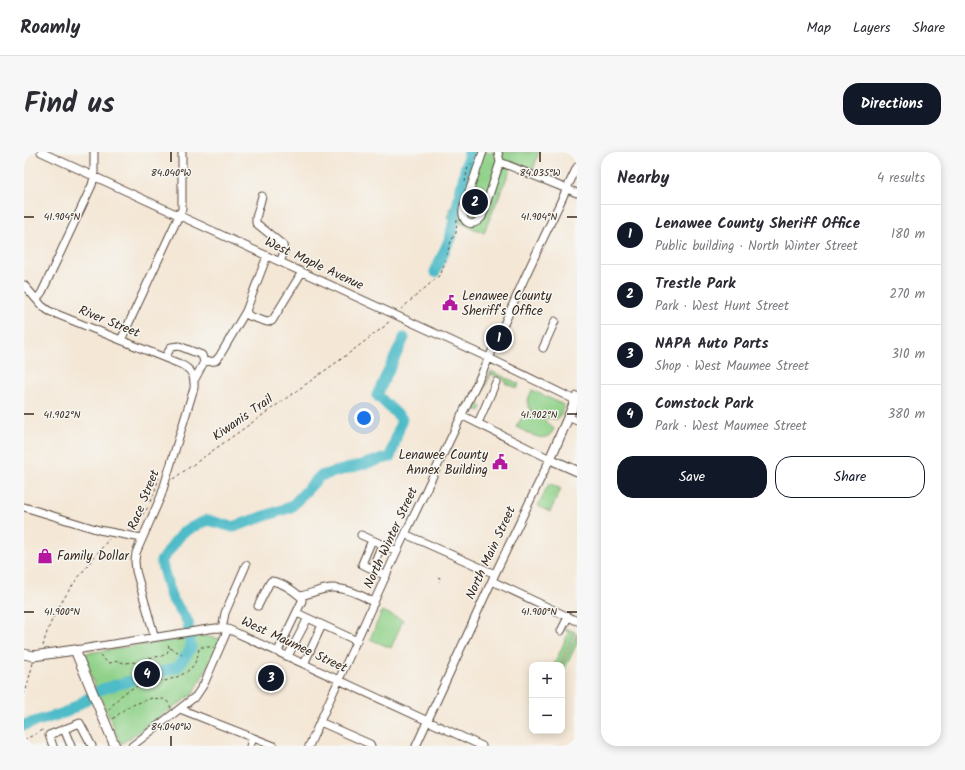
<!DOCTYPE html>
<html lang="en">
<head>
<meta charset="utf-8">
<style>
  :root { --surface:#fff; --page:#f7f7f7; --text:#2b2b33; --muted:#7c7c81; --line:#e1e1e2; --accent:#111827 }
  body { margin:0; font-family:Kalam,sans-serif; background:var(--page); color:var(--text) }
  .controls { position:absolute; right:12px; bottom:12px; display:grid; overflow:hidden; border-radius:8px; box-shadow:0 2px 10px #0003 }
  .controls button { width:36px; height:36px; display:grid; place-items:center; padding:0; border:0; border-bottom:1px solid var(--line); background:var(--surface); color:var(--text); font:20px sans-serif }
  .you { position:absolute; left:340px; top:266px; width:14px; height:14px; margin:-10px; border:3px solid #fff; border-radius:50%; background:#1a73e8; box-shadow:0 0 0 6px #1a73e833 }
  .badge { display:grid; place-items:center; width:26px; height:26px; border-radius:50%; background:var(--accent); color:#fff; font-size:13px; font-weight:700 }
  .pin { position:absolute; translate:-50% -50%; border:2px solid #fff; box-shadow:0 1px 4px #0006 }
  .list { margin:0; padding:0; list-style:none }
  h2 { display:flex; justify-content:space-between; align-items:center; height:52px; margin:0; padding:0 16px; font-size:17px }
  h2 small { font-size:13px; font-weight:400; color:var(--muted) }
  .list li { display:grid; grid-template-columns:26px 1fr auto; gap:12px; align-items:center; box-sizing:border-box; height:60px; padding:0 16px; border-top:1px solid var(--line) }
  .list b { display:block; font-size:15px; white-space:nowrap }
  .list p { margin:0; font-size:13px; white-space:nowrap; color:var(--muted) }
  .list em { font-size:13px; font-style:normal; color:var(--muted) }
  .actions { display:flex; gap:8px; padding:12px 16px }
  .actions a { flex:1; padding:9px 0; border:1px solid var(--accent); border-radius:16px; text-align:center; font-size:14px; color:var(--accent) }
  .actions .main { background:var(--accent); color:#fff }
  .map { position:relative; flex:none; width:553px; height:594px; overflow:hidden; border-radius:16px }
  header { display:flex; align-items:center; gap:24px; box-sizing:border-box; height:56px; padding:0 20px; background:var(--surface); border-bottom:1px solid var(--line) }
  header strong { font-size:19px }
  nav { display:flex; gap:22px; margin-inline-start:auto; font-size:14px }
  .intro { display:flex; align-items:center; justify-content:space-between; box-sizing:border-box; height:96px; padding:0 24px }
  h1 { margin:0; font-size:28px }
  .button { padding:10px 18px; border-radius:16px; background:var(--accent); color:#fff; font-size:14px; font-weight:700 }
  main { display:flex; gap:24px; padding:0 24px }
  aside { flex:1; background:var(--surface); border-radius:16px; box-shadow:0 2px 10px #0003 }
  .map>svg:first-child { display:block }
  .green { fill:#90d189; stroke:#667e54 }
  .lines { fill:none; stroke-linecap:round; stroke-linejoin:round }
  .river { stroke:#4ebbc8; stroke-width:11 }
  .minor-casing { stroke:#57463a; stroke-width:9 }
  .major-casing { stroke:#57463a; stroke-width:11 }
  .path { stroke:#57463a; stroke-width:1; stroke-dasharray:3 3; stroke-linecap:butt }
  .minor { stroke:#fff; stroke-width:7 }
  .major { stroke:#fff; stroke-width:9 }
  .ticks { fill:none; stroke:#3b2a1e; stroke-width:1.5 }
  .labels { text-anchor:middle; dominant-baseline:central; stroke-width:3; stroke-linejoin:round; paint-order:stroke }
  .street-label { font-size:13px; fill:#3b2a1e; stroke:#f6f6f2 }
  .poi-label { font-size:13px; fill:#3b2a1e; stroke:#f6f6f2; text-anchor:start }
  .ticks-label { font-size:10px; text-anchor:middle; fill:#3b2a1e; stroke:#f6f6f2; stroke-width:3; stroke-linejoin:round; paint-order:stroke }
</style>
</head>
<body>
<header>
<strong>Roamly</strong>
<nav><a>Map</a><a>Layers</a><a>Share</a></nav>
</header>
<div class="intro"><h1>Find us</h1><a class="button">Directions</a></div>
<main>
<div class="map">
<svg width="553" height="594" viewBox="0 0 553 594">
  <rect width="100%" height="100%" fill="#f6f6f2"/>
  <filter id="ink" filterUnits="userSpaceOnUse"><feTurbulence type="fractalNoise" baseFrequency=".025" numOctaves="2"/><feDisplacementMap in="SourceGraphic" scale="8" xChannelSelector="R" yChannelSelector="G"/><feConvolveMatrix kernelMatrix="1 2 1 2 8 2 1 2 1" color-interpolation-filters="sRGB"/></filter>
  <filter id="wash" filterUnits="userSpaceOnUse"><feTurbulence type="fractalNoise" baseFrequency=".012" numOctaves="4" result="noise"/><feDisplacementMap in="SourceGraphic" scale="16" xChannelSelector="R" yChannelSelector="G"/><feGaussianBlur stdDeviation="0.9" result="paint"/><feColorMatrix in="noise" values="0 0 0 0 0 0 0 0 0 0 0 0 0 0 0 0 0 1.4 0 .05"/><feComposite in="paint" operator="in"/></filter>
  <g filter="url(#wash)">
    <rect width="100%" height="100%" fill="#f4e7d6"/>
    <path class="green" d="M450,0H515L509,18L489,11L461,78L460,81L423,65Z
      M467,219L495,232L493,236L481,231L482,229L467,222L453,252L458,255L456,259L450,256Z
      M508,238L540,253V255L534,267L521,266L506,258L503,250Z
      M503,262C511,261 525,270 530,277C522,294 505,281 492,275L497,267Z
      M525,331L537,337L526,360L514,354Z
      M358,459L379,468L367,496L346,487Z
      M541,476L551,480L536,513H530L545,480L540,478Z
      M553,481V491L538,523V513Z
      M177,484L198,487L169,542L97,592L57,502Z"/>
    <g class="lines">
      <path class="river" d="M411,120L426,86L445,0
        M0,573L43,560L78,537L154,515L167,496L164,470L147,445L137,409L159,380L183,368L209,375L267,355L296,324L366,305L378,267L353,243L380,186"/>
    </g>
  </g>
  <g filter="url(#ink)">
    <g class="lines">
      <defs>
        <path id="minor" d="M17,0L465,206L553,249
          M459,0L439,57C437,71 448,77 458,65L476,10
          M474,0L476,10L553,41
          M238,44L232,66V71L259,93L260,100L256,110
          M243,104L222,159L225,164L243,170L248,169L278,120
          M0,133L18,154L25,159L156,212C167,217 171,223 170,236L137,344L112,401L111,409L112,419L129,479L130,485
          M13,147L18,140L68,33L70,25V0
          M97,188L158,57V0
          M519,196L531,169
          M141,206L147,195L155,194L178,203L180,210L171,227
          M180,210L191,209L195,205L222,159
          M544,265L553,269
          M454,271L472,230
          M0,355L75,378L118,386
          M381,382L471,422
          M337,383L373,399
          M358,392L348,417L362,424
          M348,417L338,412L348,388
          M468,429L553,469
          M277,444C285,442 300,436 308,436C322,436 339,443 350,451
          M234,454L245,432L247,429C258,430 270,439 278,446V449L254,499
          M273,461L333,489
          M198,477L201,461L222,413
          M537,479L544,465
          M51,498L178,478L192,476L204,477L458,594
          M264,504L284,466
          M280,512L298,473
          M156,557L250,594
          M296,570L346,592L347,594
          M40,577L47,594
          M29,594L25,583L56,571L68,594
          M108,594L172,544L180,532L204,477
          M226,594L229,586
          M285,594L373,399L465,206L501,125L553,15
          M392,594L471,422L526,307L437,263"/>
        <path id="major" d="M553,245L526,307L553,319
          M0,502L9,504L51,498L91,594"/>
      </defs>
      <use href="#minor" class="minor-casing"/>
      <use href="#major" class="major-casing"/>
      <path class="path" d="M441,30L444,14L448,12
        M377,157L417,122L427,89L432,81L433,68
        M149,327L320,205L361,174L366,168
        M127,350L135,326
        M107,377L125,354
        M414,425L416,426L415,430
        M19,494C28,454 60,418 85,387
        M146,496L158,502
        M76,503L83,510L86,511L94,509L100,511L114,510L124,506L138,504L143,501L145,496L144,491
        M0,543L2,538L9,511
        M85,558C100,536 114,532 140,528L141,529C160,523 173,518 175,496L177,495H190
        M89,567L103,555L128,546L139,547L145,551L147,556
        M0,588L19,578"/>
      <use href="#minor" class="minor"/>
      <use href="#major" class="major"/>
    </g>
  </g>
  <path class="ticks" d="M147,0V10M516,0V10M0,65H10M543,65H553M0,262H10M543,262H553M0,460H10M543,460H553M147,584V594"/>
  <defs>
    <symbol id="civic-bare" viewBox="-9 -9 18 18"><path d="M-.6-6.5H3V-4.5H.6V-3L4-1V1h2V6H-6V1h2V-1L-.6-3ZM-1.2 2.5V6h2.4V2.5Z" fill="#b5179e" stroke="#f6f6f2" stroke-width="2.5" paint-order="stroke"/></symbol>
    <symbol id="shop-bare" viewBox="-9 -9 18 18"><path d="M-5-2.5h2.3a2.7 3.5 0 0 1 5.4 0H5L5.5 6h-11ZM-1.5-2.5h3a1.5 2.3 0 0 0-3 0Z" fill="#b5179e" stroke="#f6f6f2" stroke-width="2.5" paint-order="stroke"/></symbol>
  </defs>
  <g fill-rule="evenodd">
    <use href="#civic-bare" x="415" y="140" width="22" height="22"/>
    <use href="#civic-bare" x="465" y="299" width="22" height="22"/>
    <use href="#shop-bare" x="10" y="393" width="22" height="22"/>
  </g>
  <g class="labels">
    <g class="street-label">
      <text transform="translate(290 112) rotate(25)">West Maple Avenue</text>
      <text transform="translate(85 170) rotate(22)">River Street</text>
      <text transform="translate(219 266) rotate(-35)">Kiwanis Trail</text>
      <text transform="translate(120 348) rotate(-68)">Race Street</text>
      <text transform="translate(367 386) rotate(-65)">North Winter Street</text>
      <text transform="translate(467 401) rotate(-65)">North Main Street</text>
      <text transform="translate(270 493) rotate(25)">West Maumee Street</text>
    </g>
    <g class="poi-label">
      <text x="438" y="144">Lenawee County<tspan x="438" dy="15">Sheriff's Office</tspan></text>
      <text x="464" y="303" text-anchor="end">Lenawee County<tspan x="464" dy="15">Annex Building</tspan></text>
      <text x="33" y="404">Family Dollar</text>
    </g>
  </g>
  <g class="ticks-label">
    <text x="147" y="24">84.040°W</text>
    <text x="516" y="24">84.035°W</text>
    <text x="38" y="68">41.904°N</text>
    <text x="515" y="68">41.904°N</text>
    <text x="38" y="266">41.902°N</text>
    <text x="515" y="266">41.902°N</text>
    <text x="38" y="463">41.900°N</text>
    <text x="515" y="463">41.900°N</text>
    <text x="147" y="578">84.040°W</text>
  </g>
</svg>
<div class="controls">
<button>+</button>
<button>−</button>
</div>
<div class="you"></div>
<div class="pin badge" style="left:475px;top:186px">1</div>
<div class="pin badge" style="left:451px;top:50px">2</div>
<div class="pin badge" style="left:247px;top:526px">3</div>
<div class="pin badge" style="left:123px;top:522px">4</div>
</div>
<aside>
<h2>Nearby<small>4 results</small></h2>
<ul class="list">
<li><span class="badge">1</span><div><b>Lenawee County Sheriff Office</b><p>Public building · North Winter Street</p></div><em>180 m</em></li>
<li><span class="badge">2</span><div><b>Trestle Park</b><p>Park · West Hunt Street</p></div><em>270 m</em></li>
<li><span class="badge">3</span><div><b>NAPA Auto Parts</b><p>Shop · West Maumee Street</p></div><em>310 m</em></li>
<li><span class="badge">4</span><div><b>Comstock Park</b><p>Park · West Maumee Street</p></div><em>380 m</em></li>
</ul>
<div class="actions"><a class="main">Save</a><a>Share</a></div>
</aside>
</main>
</body>
</html>
